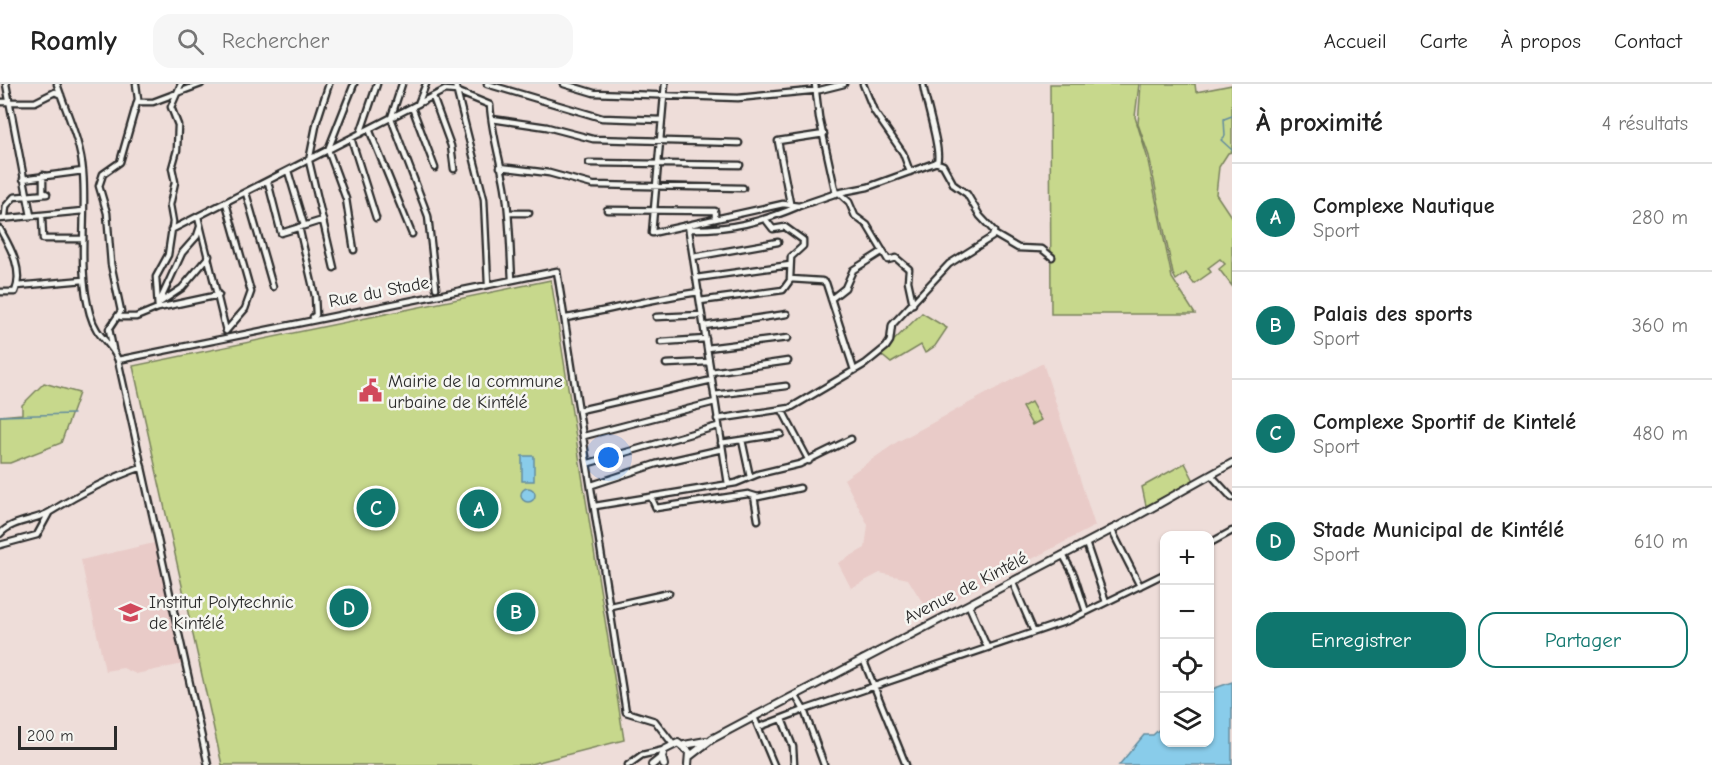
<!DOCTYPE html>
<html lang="fr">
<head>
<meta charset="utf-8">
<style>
  :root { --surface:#fff; --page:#f6f6f6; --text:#222; --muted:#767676; --line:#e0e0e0; --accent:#0f766e }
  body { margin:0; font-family:"Comic Neue",sans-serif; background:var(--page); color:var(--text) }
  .controls { position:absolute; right:18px; bottom:18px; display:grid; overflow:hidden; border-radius:12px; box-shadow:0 2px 4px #0004 }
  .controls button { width:54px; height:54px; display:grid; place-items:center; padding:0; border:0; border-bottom:2px solid var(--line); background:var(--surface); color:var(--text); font:30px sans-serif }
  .scale { position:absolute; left:18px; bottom:15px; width:99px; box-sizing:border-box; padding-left:6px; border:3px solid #2b2b2b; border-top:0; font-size:16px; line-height:21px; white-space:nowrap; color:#2b2b2b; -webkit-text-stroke:4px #f6f6f2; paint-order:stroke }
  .you { position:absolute; left:609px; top:374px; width:21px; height:21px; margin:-15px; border:4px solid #fff; border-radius:50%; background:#1a73e8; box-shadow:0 0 0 9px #1a73e833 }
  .badge { display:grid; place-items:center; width:39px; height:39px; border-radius:50%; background:var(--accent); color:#fff; font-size:20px; font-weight:700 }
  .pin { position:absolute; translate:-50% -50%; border:3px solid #fff; box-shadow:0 2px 6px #0006 }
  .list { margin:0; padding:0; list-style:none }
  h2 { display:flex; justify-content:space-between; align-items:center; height:78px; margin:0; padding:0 24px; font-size:26px }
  h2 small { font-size:20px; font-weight:400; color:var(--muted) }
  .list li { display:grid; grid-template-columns:39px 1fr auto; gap:18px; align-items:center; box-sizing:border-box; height:108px; padding:0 24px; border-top:2px solid var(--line) }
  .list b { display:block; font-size:22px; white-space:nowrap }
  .list p { margin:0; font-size:20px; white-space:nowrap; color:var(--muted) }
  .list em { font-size:20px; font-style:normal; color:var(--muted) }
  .actions { display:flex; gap:12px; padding:18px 24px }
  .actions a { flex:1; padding:14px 0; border:2px solid var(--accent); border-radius:18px; text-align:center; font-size:21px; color:var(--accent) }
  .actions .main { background:var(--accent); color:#fff }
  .icon { flex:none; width:33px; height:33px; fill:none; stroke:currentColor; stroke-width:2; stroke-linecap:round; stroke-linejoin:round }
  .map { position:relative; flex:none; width:1232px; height:681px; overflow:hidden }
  header { display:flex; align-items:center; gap:36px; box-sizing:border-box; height:84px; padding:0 30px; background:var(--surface); border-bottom:2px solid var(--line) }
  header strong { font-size:28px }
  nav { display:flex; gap:33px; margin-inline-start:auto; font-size:21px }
  .search { width:420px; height:54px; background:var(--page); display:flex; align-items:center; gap:15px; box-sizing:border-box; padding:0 21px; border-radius:18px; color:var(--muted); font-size:22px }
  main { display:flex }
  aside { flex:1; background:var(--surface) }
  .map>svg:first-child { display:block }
  .built { fill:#e9cbc8 }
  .green { fill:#c7d88c; stroke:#79825c; stroke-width:1.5 }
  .water { fill:#89ccea; stroke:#638c9e; stroke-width:1.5 }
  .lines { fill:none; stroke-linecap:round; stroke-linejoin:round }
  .stream { stroke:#638c9e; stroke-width:1.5 }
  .minor-casing { stroke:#2b2b2b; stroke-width:9 }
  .major-casing { stroke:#2b2b2b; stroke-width:10 }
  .minor { stroke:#f6f6f2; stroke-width:4.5 }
  .major { stroke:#f6f6f2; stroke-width:6 }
  .labels { text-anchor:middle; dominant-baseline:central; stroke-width:5; stroke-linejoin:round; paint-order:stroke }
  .street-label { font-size:18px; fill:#2b2b2b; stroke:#f6f6f2 }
  .poi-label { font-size:18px; fill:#2b2b2b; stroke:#f6f6f2; text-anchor:start }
</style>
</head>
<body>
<header>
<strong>Roamly</strong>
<div class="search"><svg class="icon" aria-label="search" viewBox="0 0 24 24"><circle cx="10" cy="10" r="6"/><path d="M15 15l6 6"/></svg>Rechercher</div>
<nav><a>Accueil</a><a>Carte</a><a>À propos</a><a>Contact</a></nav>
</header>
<main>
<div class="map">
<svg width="1232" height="681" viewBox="0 0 1232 681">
  <rect width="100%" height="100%" fill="#eeddd9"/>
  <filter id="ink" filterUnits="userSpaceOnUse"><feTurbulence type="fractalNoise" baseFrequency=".0167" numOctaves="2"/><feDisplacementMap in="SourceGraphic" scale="12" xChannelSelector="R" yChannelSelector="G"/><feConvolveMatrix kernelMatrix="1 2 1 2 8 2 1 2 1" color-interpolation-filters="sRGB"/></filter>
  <g filter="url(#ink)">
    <path class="built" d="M1043,279L1095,442L929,529L908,495L880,489L851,504L838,479L865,464L868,441L844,395L897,358Z
      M154,459L183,580L136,590L123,584L105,587L81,476Z"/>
    <path class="green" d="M1050,0H1139L1135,33L1147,72L1172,194L1195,230H1051Z
      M1141,0H1195L1196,8L1232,1V68L1228,69L1219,83L1216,110L1232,134V202L1219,185L1225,180L1220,175L1208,184L1211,188L1194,200L1186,189L1176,196L1173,190L1149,72L1138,40Z
      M551,196L624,656L527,681H222L133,282Z
      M922,229L947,244L935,262L925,269L921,261L891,279L880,270Z
      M44,299L79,309L61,359L10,379H0V332L22,330V321Z
      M1031,318L1041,336L1032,341L1022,323Z
      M1185,379L1194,397L1146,422L1142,403Z"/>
    <path class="water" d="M522,372H534V397H522Z
      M521 411a7 7 0 1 1 14 0a7 7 0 1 1-14 0Z
      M1232,598V681H1119L1144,651H1153L1164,641V658H1210L1212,605Z"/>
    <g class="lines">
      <path class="stream" d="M1232,32L1224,35L1225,52L1221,56L1232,66
        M0,332L73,330"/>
      <defs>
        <path id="minor" d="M6,0L31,132
          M57,0C66,28 81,58 83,88C87,135 77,183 90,230C97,255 110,256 118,276L208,681
          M329,0L317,37L309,77L334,184
          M402,0L391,34L428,132L436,204
          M455,0L484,115L488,200
          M487,0L602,34L662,36
          M564,0L594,9L738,14L820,6L844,0
          M665,0L652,149L783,120L799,122L837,109L868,103L937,78C942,67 925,18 923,0
          M815,0L819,33L836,110
          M863,0L874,27L903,69L910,88
          M433,13L451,62L454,85
          M0,18H35L55,8L61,11
          M137,18H153L201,0
          M418,20L426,0
          M412,23L435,84
          M492,35L547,43L593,55L739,59
          M369,45L412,150
          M360,50L377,0
          M351,54L376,134
          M589,79L740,81
          M500,83L549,89L593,101L743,104
          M288,87L304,141
          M23,95L83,87
          M268,98L281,149L323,136
          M246,109L273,203
          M839,109L849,118L855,132L867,141L888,176L896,174L909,185L908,197L913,220
          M790,119L778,57L824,50
          M607,126L715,127V134
          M508,129H529
          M5,132L6,122L14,113L47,110L43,108V91
          M42,132L43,155H83
          M198,133L226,247
          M0,135L83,127
          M766,136L773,145L785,143L803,156V162L791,173L790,195L822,197L826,199L854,286
          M688,141L728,400
          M299,143L315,212L316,231L313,233
          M0,145C10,163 24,186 15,208H0
          M689,145C729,146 762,138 799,122
          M171,146L445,6L456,7L490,21C492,50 500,75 505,103C510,133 510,164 512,195
          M994,150L1018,164L1042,165L1052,173
          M354,166L346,115L328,66L354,0
          M693,173L778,158
          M696,194L790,181
          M17,202L84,196
          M831,215L845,204L853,186L883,167
          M700,217L783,206L791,195
          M159,219L182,169L197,152L200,143
          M158,220L182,204L209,172
          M158,224L219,211
          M121,233H136L158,224L156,193L168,171L173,138L170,121L175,98L172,84L177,66L178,41L171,23L181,0
          M656,233L702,231
          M566,234C611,226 654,214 699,208
          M704,242L787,230
          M226,247L245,225L251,208L226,119
          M661,258L706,255
          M707,264L788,254
          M113,265L109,245L121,227L111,180L107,129L99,102L103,90L120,78L138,15L136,0
          M118,276L557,187L626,628L655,637L672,659
          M666,280L709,278
          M711,288L788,277
          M714,311L786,302
          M580,326L712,296
          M782,326L809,377
          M717,335L790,324L865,280L886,263L890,257L892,241L949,180L992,153L994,147L980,132L967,110L954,101L943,81L935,78
          M584,352L715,318
          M742,356L750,393
          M721,359L781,350
          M589,379L718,342
          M1211,391L1232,414
          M592,401L656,380L722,365
          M754,412L758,436
          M651,413L656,424L748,410L758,413L800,404
          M595,422L736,399L758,390L800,380L851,355
          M1111,445L1140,502
          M0,450C12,436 35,437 50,428C79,410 110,394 142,383
          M1086,459L1106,518
          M1210,459L1232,447
          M0,461L37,451L49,429
          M1063,471L1074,491L1086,528
          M1012,497L1034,548
          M611,522L669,509
          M970,524L987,563
          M863,575L906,681
          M795,611L804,626L1070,536L1164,490
          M754,633L774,681
          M782,635L793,663L794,681
          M759,643L804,626L824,681
          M628,681L642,671L664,666"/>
        <path id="major" d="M684,661L706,657
          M690,672L712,655L744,638L1130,436L1232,379
          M652,681L662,673
          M664,681L662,673L664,666L678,659L689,668L688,681"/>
      </defs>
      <use href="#minor" class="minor-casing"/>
      <use href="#major" class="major-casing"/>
      <use href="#minor" class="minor"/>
      <use href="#major" class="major"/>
    </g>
  </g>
  <defs>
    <symbol id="civic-bare" viewBox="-9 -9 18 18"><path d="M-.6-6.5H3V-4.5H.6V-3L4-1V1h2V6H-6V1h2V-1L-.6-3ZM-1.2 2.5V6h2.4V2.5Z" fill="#d1495b" stroke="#f6f6f2" stroke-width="2.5" paint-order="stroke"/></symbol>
    <symbol id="university-bare" viewBox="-9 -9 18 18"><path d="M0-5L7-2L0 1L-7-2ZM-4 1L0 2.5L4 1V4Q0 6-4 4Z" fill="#d1495b" stroke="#f6f6f2" stroke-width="2.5" paint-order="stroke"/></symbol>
  </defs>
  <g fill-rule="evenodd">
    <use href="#civic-bare" x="354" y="290" width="33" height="33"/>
    <use href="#university-bare" x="114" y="512" width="33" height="33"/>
  </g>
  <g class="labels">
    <g class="street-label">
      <text transform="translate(379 208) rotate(-11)">Rue du Stade</text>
      <text transform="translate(966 504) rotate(-27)">Avenue de Kintélé</text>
    </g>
    <g class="poi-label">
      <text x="388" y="297">Mairie de la commune<tspan x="388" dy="21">urbaine de Kintélé</tspan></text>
      <text x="149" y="518">Institut Polytechnic<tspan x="149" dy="21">de Kintélé</tspan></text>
    </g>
  </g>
</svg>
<div class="controls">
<button>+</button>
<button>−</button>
<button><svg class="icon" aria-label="locate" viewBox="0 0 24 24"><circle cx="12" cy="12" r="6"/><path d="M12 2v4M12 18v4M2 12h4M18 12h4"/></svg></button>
<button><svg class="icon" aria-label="layers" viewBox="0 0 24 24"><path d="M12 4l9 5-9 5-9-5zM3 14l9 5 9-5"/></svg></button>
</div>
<div class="scale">200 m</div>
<div class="you"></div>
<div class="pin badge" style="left:479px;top:425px">A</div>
<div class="pin badge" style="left:516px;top:528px">B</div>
<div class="pin badge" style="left:376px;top:424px">C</div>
<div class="pin badge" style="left:349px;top:524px">D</div>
</div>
<aside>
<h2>À proximité<small>4 résultats</small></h2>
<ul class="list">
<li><span class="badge">A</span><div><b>Complexe Nautique</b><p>Sport</p></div><em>280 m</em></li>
<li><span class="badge">B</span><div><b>Palais des sports</b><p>Sport</p></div><em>360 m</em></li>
<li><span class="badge">C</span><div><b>Complexe Sportif de Kintelé</b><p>Sport</p></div><em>480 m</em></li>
<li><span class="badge">D</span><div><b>Stade Municipal de Kintélé</b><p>Sport</p></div><em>610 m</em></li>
</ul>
<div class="actions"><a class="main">Enregistrer</a><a>Partager</a></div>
</aside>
</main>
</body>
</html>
